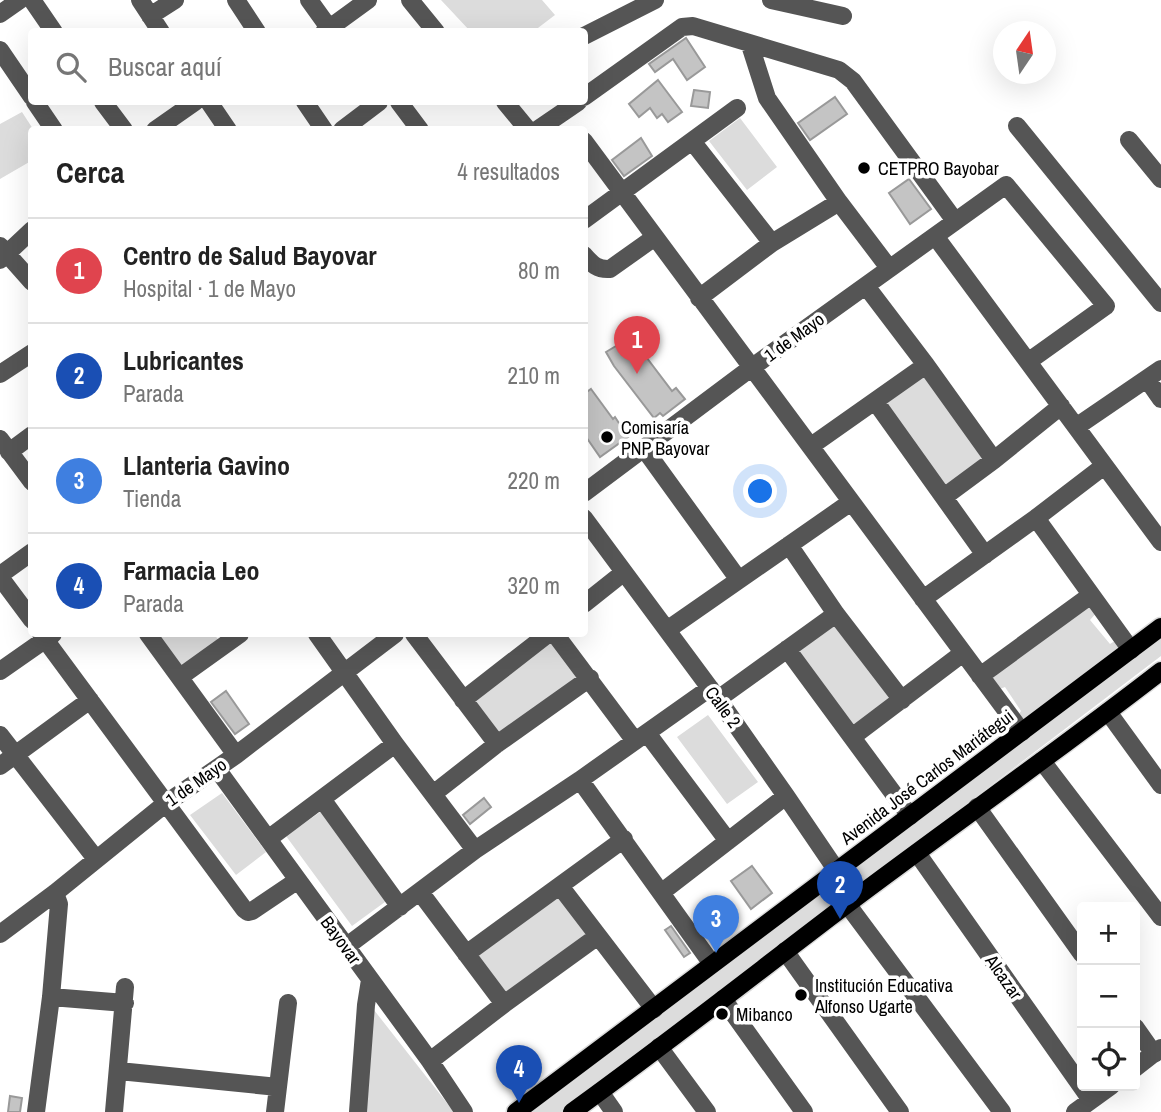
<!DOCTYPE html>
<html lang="es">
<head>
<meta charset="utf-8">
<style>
  :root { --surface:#fff; --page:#f2f2f2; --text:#222; --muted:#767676; --line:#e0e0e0; --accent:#1a73e8 }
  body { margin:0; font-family:"Archivo Narrow",sans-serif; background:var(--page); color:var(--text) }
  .controls { position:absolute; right:21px; bottom:21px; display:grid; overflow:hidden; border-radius:7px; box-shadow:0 7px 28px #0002 }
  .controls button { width:63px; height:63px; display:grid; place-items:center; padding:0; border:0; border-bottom:2px solid var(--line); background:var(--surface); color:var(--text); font:35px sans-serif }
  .compass { position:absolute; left:993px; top:21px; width:63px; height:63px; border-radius:50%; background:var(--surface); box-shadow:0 7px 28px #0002; rotate:13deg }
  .you { position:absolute; left:761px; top:492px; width:24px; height:24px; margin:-18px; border:5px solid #fff; border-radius:50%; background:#1a73e8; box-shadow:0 0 0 10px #1a73e833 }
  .badge { display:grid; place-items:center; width:46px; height:46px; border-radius:50%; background:var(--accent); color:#fff; font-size:23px; font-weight:700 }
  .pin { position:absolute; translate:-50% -58px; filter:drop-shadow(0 2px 4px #0008) }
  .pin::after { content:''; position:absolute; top:37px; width:24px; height:21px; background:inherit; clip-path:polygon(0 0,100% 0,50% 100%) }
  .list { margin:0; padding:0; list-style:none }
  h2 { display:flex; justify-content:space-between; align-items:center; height:91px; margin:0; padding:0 28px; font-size:30px }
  h2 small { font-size:23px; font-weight:400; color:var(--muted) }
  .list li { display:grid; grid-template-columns:46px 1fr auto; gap:21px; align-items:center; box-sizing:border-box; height:105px; padding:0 28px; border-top:2px solid var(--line) }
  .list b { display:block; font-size:26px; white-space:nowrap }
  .list p { margin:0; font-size:23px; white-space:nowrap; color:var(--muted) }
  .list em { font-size:23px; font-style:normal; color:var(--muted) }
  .icon { flex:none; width:38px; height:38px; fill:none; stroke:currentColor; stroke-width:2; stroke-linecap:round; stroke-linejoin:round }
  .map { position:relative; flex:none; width:1161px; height:1112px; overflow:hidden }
  .search { position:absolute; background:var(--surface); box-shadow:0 7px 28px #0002; left:28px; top:28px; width:560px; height:77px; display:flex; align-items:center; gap:18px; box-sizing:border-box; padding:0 24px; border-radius:7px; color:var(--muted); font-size:26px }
  .panel { position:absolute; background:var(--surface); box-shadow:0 7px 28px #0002; left:28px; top:126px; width:560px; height:511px; border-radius:7px }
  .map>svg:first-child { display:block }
  .green { fill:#dcdcdc }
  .building { fill:#c4c4c4; stroke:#999; stroke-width:2 }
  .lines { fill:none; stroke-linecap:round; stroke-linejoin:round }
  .major-casing { stroke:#dbdbdb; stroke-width:21 }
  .minor { stroke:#555; stroke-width:18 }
  .major { stroke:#000; stroke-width:18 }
  .poi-dot { fill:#000; stroke:#fff; stroke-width:2.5 }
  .labels { text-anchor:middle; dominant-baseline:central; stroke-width:7; stroke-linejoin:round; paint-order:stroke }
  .poi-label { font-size:18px; fill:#000; stroke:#fff; text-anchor:start }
  .street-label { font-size:18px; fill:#000; stroke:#fff }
</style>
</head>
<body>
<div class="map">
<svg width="1161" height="1112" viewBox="0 0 1161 1112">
  <rect width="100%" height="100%" fill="#fff"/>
  <path class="green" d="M441,0H542L555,15L534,31H470Z
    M22,112L33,129L31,161L0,179V124Z
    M740,118L777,167L747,190L709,141Z
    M926,371L988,456L943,490L882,405Z
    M1087,603L1098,611L1090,620L1110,644L1118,639L1122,647L1025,721L1019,714L1021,711L1005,687L997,690L988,674Z
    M835,620L898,701L854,735L794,650Z
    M154,634H214L220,642L181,671Z
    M551,638L582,678L497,737L470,701Z
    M1161,639V656L561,1112H533Z
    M708,715L758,782L727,804L677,737Z
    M222,793L266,852L236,875L190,815Z
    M323,810L389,899L352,926L286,836Z
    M560,891L592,933L509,996L476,953Z
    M374,1010L454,1112H365Z"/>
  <path class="building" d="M686,38L705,67L687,80L673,59L655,72L649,64Z
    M658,80L682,112L668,122L662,114L657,118L650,108L639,117L629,104Z
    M694,90L710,92L708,108L691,106Z
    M835,97L847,114L810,140L798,123Z
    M641,138L652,156L624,176L612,160Z
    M909,179L931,209L910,224L889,193Z
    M631,337L672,391L676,388L685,399L663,416L660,413L654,418L614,366L606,352Z
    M591,389L613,419L615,417L628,437L600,457L584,434V394Z
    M226,691L249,724L235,734L211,702Z
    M484,798L491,807L470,824L463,815Z
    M752,866L772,893L751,909L731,881Z
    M671,926L690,953L684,957L665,930Z
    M10,1096L22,1098L20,1112H8Z"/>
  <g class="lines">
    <defs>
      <path id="major" d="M516,1112L1161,627
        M572,1112C665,1045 755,974 846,905C951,826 1058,751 1161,671"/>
    </defs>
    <use href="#major" class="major-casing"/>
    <path class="minor" d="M32,0L54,32
      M140,0L161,32
      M236,0L257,32
      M309,0L332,32
      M410,0L436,32
      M771,0L843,16
      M0,14L20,0
      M150,16L175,0
      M324,32L368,0
      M584,36L655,0
      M750,45L767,98L839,202
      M0,50L32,97
      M584,97L682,27L693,26L839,70L853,81L955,221
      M35,102L54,130
      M103,102L124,130
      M209,102L228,130
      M305,102L324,130
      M399,102L420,130
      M505,102L528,130
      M1017,126L1161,303
      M155,130L195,102
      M342,130L379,102
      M537,130L578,102
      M1129,140L1161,179
      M584,141L1022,732
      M692,141L772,243
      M584,220L737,108
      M935,236L1161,542
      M0,246L32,282
      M584,255C592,264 597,270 610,269L655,237
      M0,260L32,230
      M866,286L926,365L994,460
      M699,298L772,243L839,202L889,268
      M0,374L32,353
      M1147,379L1161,399
      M875,401L985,555
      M1076,427L1161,369
      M0,439L32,482
      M811,446L926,365
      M645,450L739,580
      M9,452L32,435
      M584,493L751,368L1006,185L1106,306L1029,361
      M944,497L994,460L1061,406
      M584,518L718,699L786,796L837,871L847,904L1002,1112
      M1036,518L1131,650
      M789,545L836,614L902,700
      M0,575L32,552
      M0,577L32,620
      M923,599L1036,518L1104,466
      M584,604L623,573
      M667,630L851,502
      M41,634L244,909L248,912L252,911L298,880
      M148,634L236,755
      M317,634L395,744L475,850
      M414,634L497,744
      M555,634L635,741
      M787,649L910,816
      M0,671L53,634
      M980,676L1091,595
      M180,677L240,634
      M718,699L836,614
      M463,700L548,634
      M1108,712L1161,785
      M647,733L728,841
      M0,735L96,859
      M852,737L963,653
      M1042,761L1161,917
      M0,766L90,700
      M217,769L430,1061L464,1112
      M580,780L712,964
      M433,794L497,744L590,678
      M322,799L400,907
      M977,807L1082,954
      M268,839L395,744
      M917,853L1091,1100
      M560,886L654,1009
      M420,892L504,1004
      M662,892L786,796
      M0,934L55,893L165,804L236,755L395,634
      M347,946L475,850L580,780L710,688
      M785,951L900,1112
      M466,954L624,839
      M51,997L125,1003
      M723,999L804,1112
      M1135,1027L1154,1054
      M659,1047L707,1112
      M430,1061L504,1004L598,936
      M1135,1068L1161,1048
      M119,1071L278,1087
      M600,1092L614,1112
      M36,1112L51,997L59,904L55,893
      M114,1112L125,987
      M275,1112L288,1003
      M358,1112L366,1005L370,980
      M1075,1112L1111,1086"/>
    <use href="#major" class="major"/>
  </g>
  <g class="poi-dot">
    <circle cx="864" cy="168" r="7"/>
    <circle cx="607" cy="437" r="7"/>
    <circle cx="801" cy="995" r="7"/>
    <circle cx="722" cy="1014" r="7"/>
  </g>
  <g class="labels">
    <g class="poi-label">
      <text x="878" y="168">CETPRO Bayobar</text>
      <text x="621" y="427">Comisaría<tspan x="621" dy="21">PNP Bayovar</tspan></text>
      <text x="815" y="985">Institución Educativa<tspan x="815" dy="21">Alfonso Ugarte</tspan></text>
      <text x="736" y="1014">Mibanco</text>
    </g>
    <g class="street-label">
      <text transform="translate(794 337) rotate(-36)">1 de Mayo</text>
      <text transform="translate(723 707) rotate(54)">Calle 2</text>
      <text transform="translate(927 777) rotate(-37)">Avenida José Carlos Mariátegui</text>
      <text transform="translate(196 782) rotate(-35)">1 de Mayo</text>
      <text transform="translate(341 940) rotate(54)">Bayovar</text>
      <text transform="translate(1004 977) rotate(55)">Alcazar</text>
    </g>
  </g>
</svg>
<div class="controls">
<button>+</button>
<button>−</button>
<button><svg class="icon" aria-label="locate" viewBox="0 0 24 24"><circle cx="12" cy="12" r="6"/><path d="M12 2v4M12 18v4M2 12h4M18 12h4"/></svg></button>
</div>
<svg class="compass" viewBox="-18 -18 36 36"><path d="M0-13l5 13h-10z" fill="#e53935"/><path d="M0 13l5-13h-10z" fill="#767676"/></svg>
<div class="you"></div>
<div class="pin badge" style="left:637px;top:374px;background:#e0444e">1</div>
<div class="pin badge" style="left:840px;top:919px;background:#1a4fb4">2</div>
<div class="pin badge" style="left:716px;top:953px;background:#3f7fe0">3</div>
<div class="pin badge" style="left:519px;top:1103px;background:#1a4fb4">4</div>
<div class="search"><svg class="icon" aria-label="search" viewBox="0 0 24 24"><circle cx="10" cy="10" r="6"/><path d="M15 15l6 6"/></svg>Buscar aquí</div>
<section class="panel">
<h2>Cerca<small>4 resultados</small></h2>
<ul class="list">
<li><span class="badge" style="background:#e0444e">1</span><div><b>Centro de Salud Bayovar</b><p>Hospital · 1 de Mayo</p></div><em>80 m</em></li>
<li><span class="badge" style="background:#1a4fb4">2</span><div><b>Lubricantes</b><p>Parada</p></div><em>210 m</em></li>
<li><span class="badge" style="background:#3f7fe0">3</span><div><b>Llanteria Gavino</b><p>Tienda</p></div><em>220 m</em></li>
<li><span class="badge" style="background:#1a4fb4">4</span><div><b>Farmacia Leo</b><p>Parada</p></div><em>320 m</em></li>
</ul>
</section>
</div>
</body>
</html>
